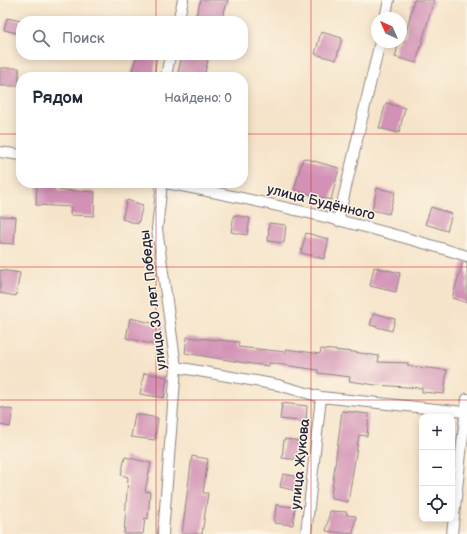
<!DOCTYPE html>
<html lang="ru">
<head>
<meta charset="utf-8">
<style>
  :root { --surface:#fff; --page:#f2f2f3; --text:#1f2937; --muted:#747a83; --line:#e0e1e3 }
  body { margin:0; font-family:"Balsamiq Sans",sans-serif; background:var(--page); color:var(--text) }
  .controls { position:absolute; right:12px; bottom:12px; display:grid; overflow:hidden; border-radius:8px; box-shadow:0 2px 10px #0003 }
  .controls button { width:36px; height:36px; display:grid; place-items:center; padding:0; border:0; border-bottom:1px solid var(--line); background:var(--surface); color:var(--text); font:20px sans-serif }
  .compass { position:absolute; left:371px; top:12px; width:36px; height:36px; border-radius:50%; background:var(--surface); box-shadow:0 2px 10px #0003; rotate:315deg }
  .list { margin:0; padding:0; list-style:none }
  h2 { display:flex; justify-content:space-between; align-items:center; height:52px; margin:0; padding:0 16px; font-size:17px }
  h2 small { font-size:13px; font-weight:400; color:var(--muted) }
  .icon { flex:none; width:22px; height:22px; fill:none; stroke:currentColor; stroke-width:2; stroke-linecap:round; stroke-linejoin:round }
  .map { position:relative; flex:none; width:467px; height:534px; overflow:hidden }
  .search { position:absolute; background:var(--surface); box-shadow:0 2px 10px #0003; left:16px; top:16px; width:232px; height:44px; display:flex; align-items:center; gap:10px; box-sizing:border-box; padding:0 14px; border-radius:16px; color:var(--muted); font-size:15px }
  .panel { position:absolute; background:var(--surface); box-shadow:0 2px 10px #0003; left:16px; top:72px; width:232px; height:116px; border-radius:16px }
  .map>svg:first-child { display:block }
  .building { fill:#d291b5 }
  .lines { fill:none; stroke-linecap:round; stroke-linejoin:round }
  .street-casing { stroke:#8c8382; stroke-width:12 }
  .street { stroke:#fff; stroke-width:10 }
  .grid { fill:none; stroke:#d62828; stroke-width:1; stroke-opacity:0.55 }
  .labels { text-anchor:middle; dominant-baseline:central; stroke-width:3; stroke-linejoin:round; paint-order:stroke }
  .street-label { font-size:14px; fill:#22223b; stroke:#fcf5e5 }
</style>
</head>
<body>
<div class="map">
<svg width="467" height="534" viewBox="0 0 467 534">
  <rect width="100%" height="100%" fill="#fcf5e5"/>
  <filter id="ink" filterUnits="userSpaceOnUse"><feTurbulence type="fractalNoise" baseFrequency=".025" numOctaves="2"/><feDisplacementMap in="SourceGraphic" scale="8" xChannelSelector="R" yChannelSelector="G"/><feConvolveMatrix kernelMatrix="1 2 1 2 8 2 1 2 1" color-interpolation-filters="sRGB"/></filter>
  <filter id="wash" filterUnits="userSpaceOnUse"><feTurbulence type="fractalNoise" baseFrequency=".012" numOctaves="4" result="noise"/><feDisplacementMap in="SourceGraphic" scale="16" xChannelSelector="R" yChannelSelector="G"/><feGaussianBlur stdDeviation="0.9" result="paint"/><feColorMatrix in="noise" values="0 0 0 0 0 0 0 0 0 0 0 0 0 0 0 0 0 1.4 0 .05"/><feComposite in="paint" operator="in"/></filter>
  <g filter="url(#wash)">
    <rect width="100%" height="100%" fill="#f6e4ca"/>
    <g id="blocks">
      <path class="building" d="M201,0H228L221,21H194Z
        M414,0H434L416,63L395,57L399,42H401V35L405,37Z
        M7,18L21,21V34L4,30Z
        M321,32L342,38L336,60L315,54Z
        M137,55H157L154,77H130Z
        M182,55H209L204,77H177Z
        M0,68H19V86H0Z
        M386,103L405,108L399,133L379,128Z
        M303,158L339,168L331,200L294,190Z
        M37,184L59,185L58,190L95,192L94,216L70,215L71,207L36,205Z
        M377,188L395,192L389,214L372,210Z
        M127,200L143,205L138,224L122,219Z
        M431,207L452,214L447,231L425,224Z
        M234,215L250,218L247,235L231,232Z
        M0,216L16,217L14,244L0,243Z
        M269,223L286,225L284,243L268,241Z
        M306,233L329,239L324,259L301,253Z
        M463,262H467V303L452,298Z
        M374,267L400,273L396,292L370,286Z
        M0,270L20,273L16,296L0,293Z
        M374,313L395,319L392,331L370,325Z
        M130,318L161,325L156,345L126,338Z
        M187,337L239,342L238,347L286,352V349L320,354L321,349L354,352L379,356L378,362L408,363V366L447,370L444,394L422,392V388L376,385L349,381L350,377L318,373V370L269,363V366L252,364L185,353Z
        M144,373L167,377L164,398L140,394Z
        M282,403L307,406L306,422L280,419Z
        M0,407L13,410L10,427L0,425Z
        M342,411L369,414L367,436L359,435L348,502L332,499L331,496Z
        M135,414L158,418L155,440L131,437Z
        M284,439L302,441L300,460L282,458Z
        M192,456L208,459L203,493H208L202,534H182Z
        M125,457L151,463L145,491L150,492L148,519L145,518L143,534H124L128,477L121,475Z
        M283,474L300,477L297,491L280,487Z
        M276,505L295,507L293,525L274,523Z
        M330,511L347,512V515L356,516L353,534L326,531Z"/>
    </g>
  </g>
  <g filter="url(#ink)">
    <use href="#blocks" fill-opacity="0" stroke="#8c8382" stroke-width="1"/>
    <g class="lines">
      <defs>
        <path id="street" d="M385,18L389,0
          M178,21L183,0
          M166,77L170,55
          M0,152L21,155
          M162,183L157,229L176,367L163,534
          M166,183C268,202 368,225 467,256
          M338,221L380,42
          M176,367L278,385L321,397L464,412
          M306,534L321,397
          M452,534L467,399"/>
      </defs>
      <use href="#street" class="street-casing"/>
      <use href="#street" class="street"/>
    </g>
  </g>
  <path class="grid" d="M156,0V21M311,0V534M156,55V77M0,134H21M243,134H467M156,183V534M0,267H467M0,400H467"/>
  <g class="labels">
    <g class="street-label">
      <text transform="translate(321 202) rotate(14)">улица Будённого</text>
      <text transform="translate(153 300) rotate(-97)">улица 30 лет Победы</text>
      <text transform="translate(300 464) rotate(-84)">улица Жукова</text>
    </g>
  </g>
</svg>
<div class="controls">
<button>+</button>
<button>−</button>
<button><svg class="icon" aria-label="locate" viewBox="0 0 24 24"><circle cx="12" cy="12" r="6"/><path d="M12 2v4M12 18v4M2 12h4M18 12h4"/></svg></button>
</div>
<svg class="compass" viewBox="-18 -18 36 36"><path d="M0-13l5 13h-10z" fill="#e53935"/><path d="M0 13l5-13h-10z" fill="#747a83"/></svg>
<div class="search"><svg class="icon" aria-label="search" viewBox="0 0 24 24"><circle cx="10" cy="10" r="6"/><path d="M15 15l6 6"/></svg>Поиск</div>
<section class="panel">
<h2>Рядом<small>Найдено: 0</small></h2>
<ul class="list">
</ul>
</section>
</div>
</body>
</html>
